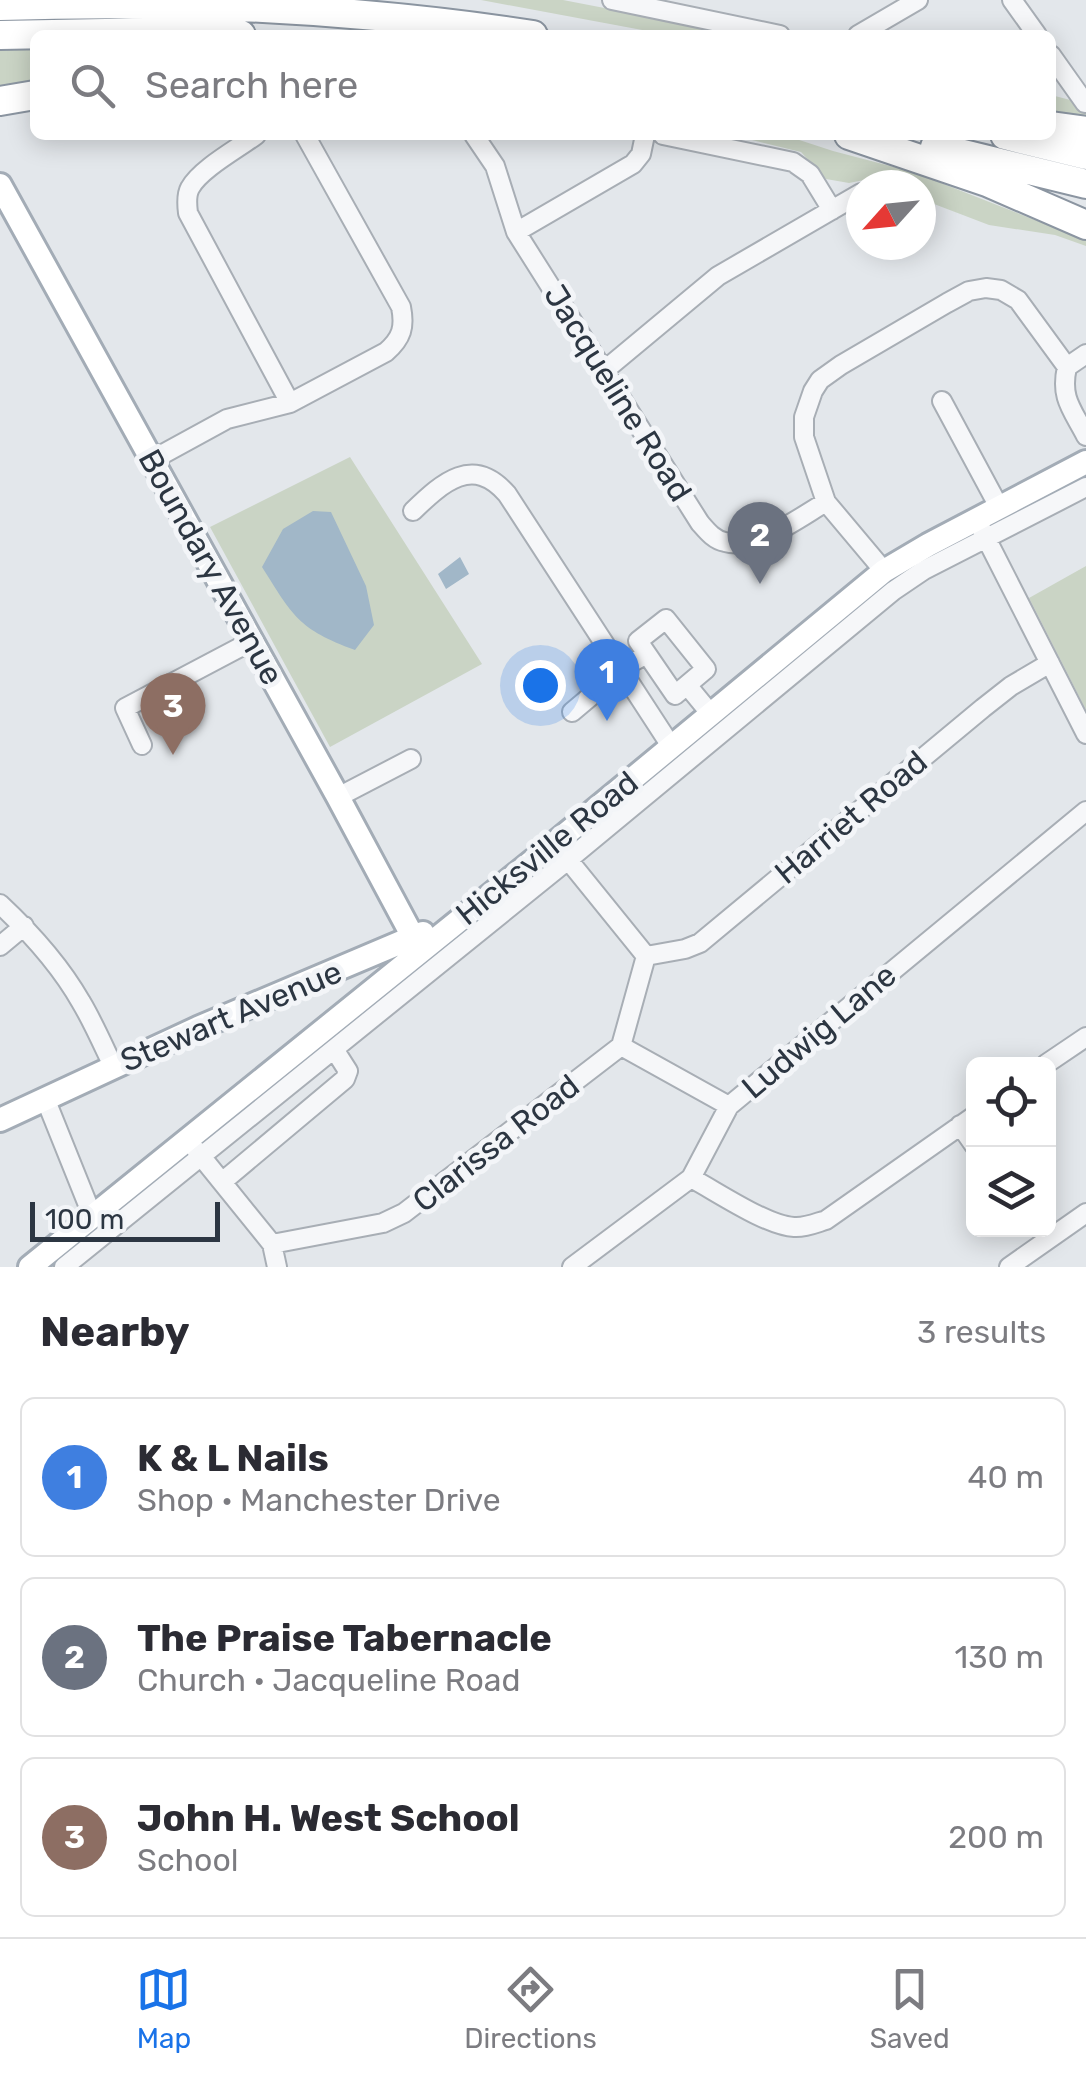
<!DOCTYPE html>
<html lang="en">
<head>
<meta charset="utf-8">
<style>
  :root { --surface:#fff; --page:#f2f2f3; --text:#2b2b33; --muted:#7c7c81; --line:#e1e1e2; --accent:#1a73e8 }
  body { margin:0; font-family:Rubik,sans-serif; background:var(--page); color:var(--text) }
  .controls { position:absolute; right:30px; bottom:30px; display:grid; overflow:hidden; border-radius:15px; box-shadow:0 5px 25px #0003 }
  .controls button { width:90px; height:90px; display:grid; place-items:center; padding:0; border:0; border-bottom:2px solid var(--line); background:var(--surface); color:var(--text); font:50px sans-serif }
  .compass { position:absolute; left:846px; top:170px; width:90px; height:90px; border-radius:50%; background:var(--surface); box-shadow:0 5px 25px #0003; rotate:243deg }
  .scale { position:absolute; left:30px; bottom:25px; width:190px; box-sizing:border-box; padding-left:10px; border:5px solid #2c3642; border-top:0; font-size:28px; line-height:35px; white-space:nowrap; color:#2c3642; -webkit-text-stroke:8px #f3f5f8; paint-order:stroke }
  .you { position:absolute; left:540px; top:685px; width:35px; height:35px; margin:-25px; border:8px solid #fff; border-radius:50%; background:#1a73e8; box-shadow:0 0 0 15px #1a73e833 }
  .badge { display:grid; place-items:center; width:65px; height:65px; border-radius:50%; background:var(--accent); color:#fff; font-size:32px; font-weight:700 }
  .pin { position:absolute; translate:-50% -82px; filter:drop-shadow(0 2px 5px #0008) }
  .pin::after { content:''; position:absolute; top:52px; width:35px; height:30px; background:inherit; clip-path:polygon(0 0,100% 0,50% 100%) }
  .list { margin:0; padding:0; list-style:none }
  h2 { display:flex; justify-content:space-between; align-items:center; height:130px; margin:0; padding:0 40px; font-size:42px }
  h2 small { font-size:32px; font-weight:400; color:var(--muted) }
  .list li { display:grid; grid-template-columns:65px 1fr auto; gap:30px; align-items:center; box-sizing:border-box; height:160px; margin:0 20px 20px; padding:0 20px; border:2px solid var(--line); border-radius:15px }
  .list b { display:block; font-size:38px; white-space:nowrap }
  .list p { margin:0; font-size:32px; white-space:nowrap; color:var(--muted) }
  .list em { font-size:32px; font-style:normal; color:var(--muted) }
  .icon { flex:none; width:55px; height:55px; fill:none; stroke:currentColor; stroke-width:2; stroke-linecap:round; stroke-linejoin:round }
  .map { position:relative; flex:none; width:1086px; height:1267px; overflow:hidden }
  .search { position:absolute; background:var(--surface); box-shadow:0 5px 25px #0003; left:30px; right:30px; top:30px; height:110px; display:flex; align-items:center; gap:25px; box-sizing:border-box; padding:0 35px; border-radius:15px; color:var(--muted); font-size:38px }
  .sheet { height:670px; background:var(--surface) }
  nav { display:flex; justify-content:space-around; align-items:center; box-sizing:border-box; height:140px; border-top:2px solid var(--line); background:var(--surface); font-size:28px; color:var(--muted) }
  nav a { display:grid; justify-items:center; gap:5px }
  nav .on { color:var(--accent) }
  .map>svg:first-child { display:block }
  .green { fill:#cad4c5 }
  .water { fill:#a1b7c8 }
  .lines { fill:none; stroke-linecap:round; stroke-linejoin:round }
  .minor-casing { stroke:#a8aeb5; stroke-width:22 }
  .major-casing { stroke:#a3acb6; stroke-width:28 }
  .highway-casing { stroke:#8b95a1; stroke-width:32 }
  .minor { stroke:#f6f7f9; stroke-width:18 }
  .major { stroke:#fff; stroke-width:22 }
  .highway { stroke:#fff; stroke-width:28 }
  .labels { text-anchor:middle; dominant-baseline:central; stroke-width:10; stroke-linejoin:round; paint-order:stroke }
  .street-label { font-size:32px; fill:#2c3642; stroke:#f3f5f8 }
</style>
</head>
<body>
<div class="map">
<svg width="1086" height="1267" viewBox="0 0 1086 1267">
  <rect width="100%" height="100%" fill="#e3e7eb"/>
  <path class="green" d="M481,0H563L744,35H669Z
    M35,49V90L0,95V50Z
    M1051,95L1086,104V125L1051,119Z
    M732,135H784L833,151L913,172L1086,240V246L1055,235L989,225L921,199V185H883L869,179L849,183L826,179L801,152Z
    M350,457L482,664L330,747L210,527Z
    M1086,566V710L1029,598Z"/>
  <path class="water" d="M313,511L331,512L366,586L374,625L355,650C298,629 293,616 262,567L283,529Z
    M460,557L469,574L446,589L438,574Z"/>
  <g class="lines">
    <defs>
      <path id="minor" d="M612,0L780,35
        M1012,0L1037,35
        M858,35L918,0
        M1051,55L1085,103
        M256,135C239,148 200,169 190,188C186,195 187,205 188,213L290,403
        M474,135L495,166L516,232L700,523C707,531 714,540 725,542C756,551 800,517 826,502
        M663,135L793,162L810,174L832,210
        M516,232L633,164L641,154L645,135
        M1086,354L1067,367C1060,398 1072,409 1086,436
        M605,370L718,276L861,193
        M942,401L999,507
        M152,460L227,419L290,403L386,352C402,338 405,327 401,307L305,135
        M413,511C443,482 473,455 507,494L671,746
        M982,530L1086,734
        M884,571L826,502L804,437V417L813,391L820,380L841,365L947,303L969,291L986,288L1001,290L1018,300L1067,367
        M687,685L706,669L666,619L638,641L675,695L687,685L710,713
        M572,712L629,664L647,654
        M142,745L125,708L252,641
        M338,797L411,759
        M561,851L646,956
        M0,904C31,933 60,965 81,1002C93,1022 103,1045 113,1066
        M0,946L24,926
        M646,956L685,949L700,943L983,708L1011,686L1050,663
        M621,1046L729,1106
        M1046,1064L1086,1037
        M45,1098L92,1215
        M960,1125L974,1145
        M196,1150L272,1244L277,1267
        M691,1178C716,1191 767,1226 794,1227C805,1228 816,1223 826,1220L974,1116
        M222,1182L345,1079L348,1071L334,1049
        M272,1244L383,1223L404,1213L621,1046L646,956
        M64,1267L568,860L893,591L924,570L1086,487
        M572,1267L691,1178L729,1106L1086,811
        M1009,1267L1086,1213"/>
      <path id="major" d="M0,185L338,797L420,950
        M0,1120L198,1028L423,933
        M30,1267L555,843L884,571L928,545L1086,462"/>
      <path id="highway" d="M0,6C178,0 356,8 533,35
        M0,35L159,32L241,35
        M0,101L35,95
        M1051,126L1086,131
        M849,135L987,182L1086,225
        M1005,135L1086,155
        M935,147L1086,184"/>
    </defs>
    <use href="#minor" class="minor-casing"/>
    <use href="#major" class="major-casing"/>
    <use href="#highway" class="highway-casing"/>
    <use href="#minor" class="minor"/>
    <use href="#major" class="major"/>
    <use href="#highway" class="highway"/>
  </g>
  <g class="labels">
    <g class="street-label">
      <text transform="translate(618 393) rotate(58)">Jacqueline Road</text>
      <text transform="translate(211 567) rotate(61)">Boundary Avenue</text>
      <text transform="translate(851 817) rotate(-40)">Harriet Road</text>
      <text transform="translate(547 848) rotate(-39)">Hicksville Road</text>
      <text transform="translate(231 1016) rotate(-23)">Stewart Avenue</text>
      <text transform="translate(819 1031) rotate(-40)">Ludwig Lane</text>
      <text transform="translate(496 1143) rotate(-38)">Clarissa Road</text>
    </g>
  </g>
</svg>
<div class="controls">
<button><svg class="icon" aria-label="locate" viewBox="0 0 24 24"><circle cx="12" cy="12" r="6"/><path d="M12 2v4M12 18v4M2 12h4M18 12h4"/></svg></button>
<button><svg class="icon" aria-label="layers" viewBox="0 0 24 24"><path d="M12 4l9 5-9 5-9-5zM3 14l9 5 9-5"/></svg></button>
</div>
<svg class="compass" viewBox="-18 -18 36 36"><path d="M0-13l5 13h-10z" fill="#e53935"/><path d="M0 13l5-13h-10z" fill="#7c7c81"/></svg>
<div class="scale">100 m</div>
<div class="you"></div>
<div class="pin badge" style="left:607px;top:721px;background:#3f7fe0">1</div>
<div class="pin badge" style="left:760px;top:584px;background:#6b7280">2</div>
<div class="pin badge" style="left:173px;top:755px;background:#8d6e63">3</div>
<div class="search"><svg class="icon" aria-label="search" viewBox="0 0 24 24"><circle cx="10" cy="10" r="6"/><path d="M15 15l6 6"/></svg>Search here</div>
</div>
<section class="sheet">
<h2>Nearby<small>3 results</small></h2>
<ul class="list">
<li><span class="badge" style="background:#3f7fe0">1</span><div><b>K &amp; L Nails</b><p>Shop · Manchester Drive</p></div><em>40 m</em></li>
<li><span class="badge" style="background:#6b7280">2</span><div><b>The Praise Tabernacle</b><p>Church · Jacqueline Road</p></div><em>130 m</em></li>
<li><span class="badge" style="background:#8d6e63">3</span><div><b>John H. West School</b><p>School</p></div><em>200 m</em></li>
</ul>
</section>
<nav>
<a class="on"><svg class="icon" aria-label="map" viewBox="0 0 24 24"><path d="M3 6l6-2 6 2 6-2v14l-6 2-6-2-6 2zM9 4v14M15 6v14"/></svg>Map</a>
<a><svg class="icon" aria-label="directions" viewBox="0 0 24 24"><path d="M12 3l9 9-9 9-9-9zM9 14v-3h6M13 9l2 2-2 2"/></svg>Directions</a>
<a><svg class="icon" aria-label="saved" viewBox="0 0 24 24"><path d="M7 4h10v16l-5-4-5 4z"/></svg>Saved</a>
</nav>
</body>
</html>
